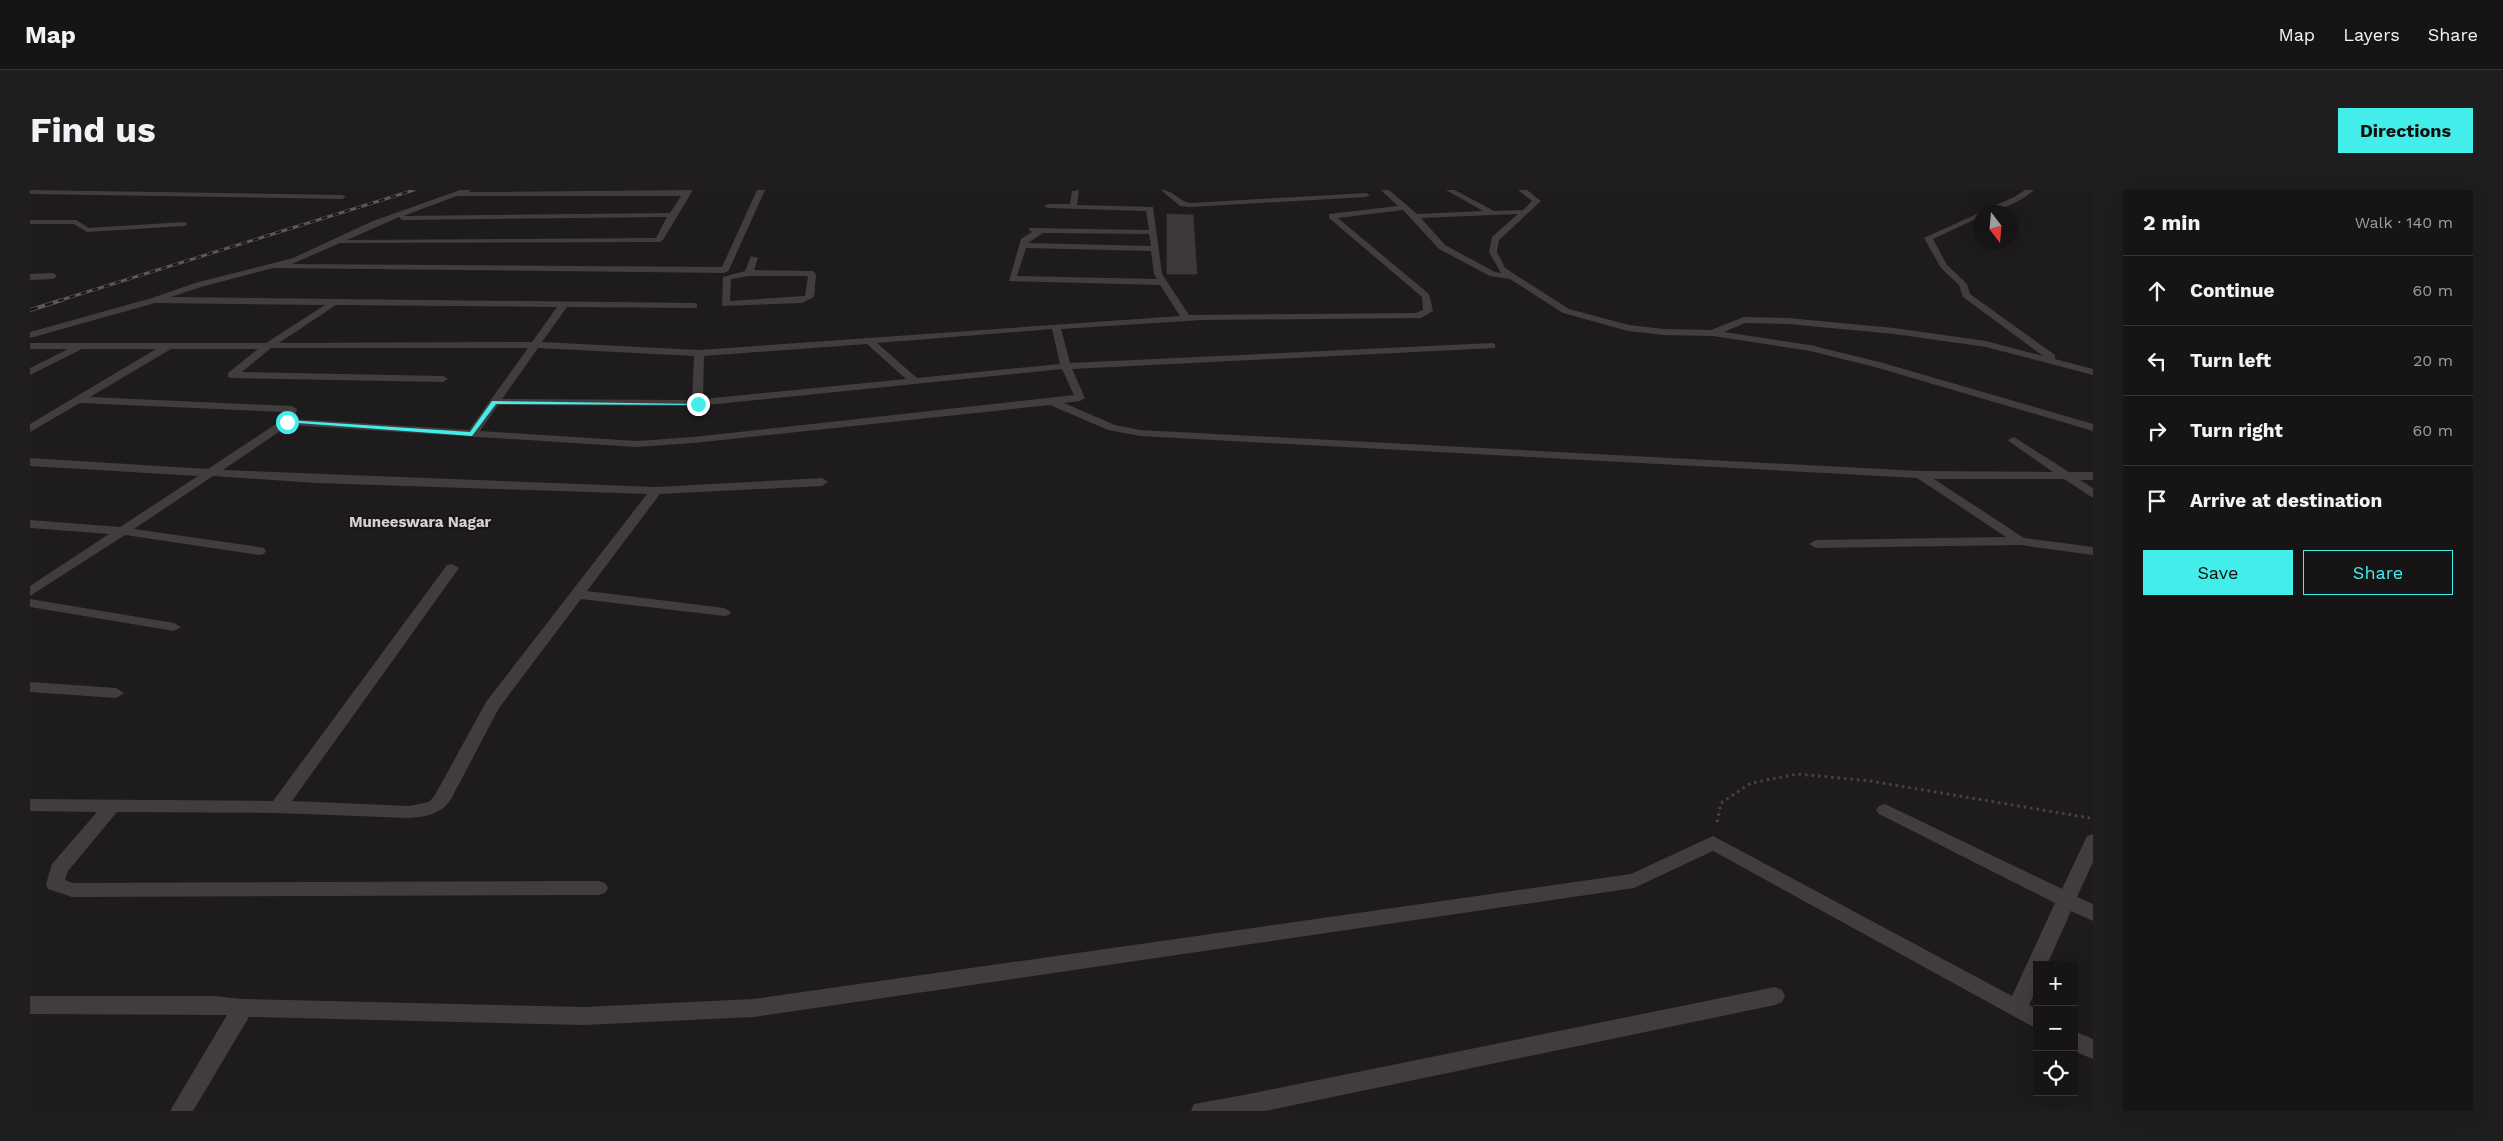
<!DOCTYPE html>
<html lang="en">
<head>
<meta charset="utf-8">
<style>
  :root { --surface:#161414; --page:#1f1d1d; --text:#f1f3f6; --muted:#9e9ea0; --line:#353334; --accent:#43edea }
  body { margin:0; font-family:"Work Sans",sans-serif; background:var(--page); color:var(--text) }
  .controls { position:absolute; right:15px; bottom:15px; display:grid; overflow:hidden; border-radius:0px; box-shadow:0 5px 20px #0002 }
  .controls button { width:45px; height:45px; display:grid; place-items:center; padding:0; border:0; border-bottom:1px solid var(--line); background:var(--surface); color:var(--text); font:25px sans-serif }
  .compass { position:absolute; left:1943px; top:15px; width:45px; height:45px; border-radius:50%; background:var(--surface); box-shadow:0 5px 20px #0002; rotate:164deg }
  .stop { position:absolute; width:15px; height:15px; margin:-11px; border:4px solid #43edea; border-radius:50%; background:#fff }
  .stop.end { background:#43edea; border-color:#fff; box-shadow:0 1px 5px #0008 }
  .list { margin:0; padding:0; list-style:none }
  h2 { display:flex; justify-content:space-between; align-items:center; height:65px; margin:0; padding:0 20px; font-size:21px }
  h2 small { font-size:16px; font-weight:400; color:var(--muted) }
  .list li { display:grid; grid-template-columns:32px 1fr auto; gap:15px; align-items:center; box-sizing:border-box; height:70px; padding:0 20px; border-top:1px solid var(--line) }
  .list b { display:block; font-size:19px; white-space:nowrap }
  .list em { font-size:16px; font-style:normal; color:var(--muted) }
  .actions { display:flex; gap:10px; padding:15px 20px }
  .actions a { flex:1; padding:11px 0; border:1px solid var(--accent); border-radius:0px; text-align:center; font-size:18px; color:var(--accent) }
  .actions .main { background:var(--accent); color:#111 }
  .icon { flex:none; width:28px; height:28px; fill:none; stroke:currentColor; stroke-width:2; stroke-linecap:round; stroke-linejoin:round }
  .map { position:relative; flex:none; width:2063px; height:921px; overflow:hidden; border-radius:0px }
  header { display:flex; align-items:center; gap:30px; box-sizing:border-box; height:70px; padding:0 25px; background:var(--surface); border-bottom:1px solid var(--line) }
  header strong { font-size:24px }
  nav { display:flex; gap:28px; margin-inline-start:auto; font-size:18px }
  .intro { display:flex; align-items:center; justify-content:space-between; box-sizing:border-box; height:120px; padding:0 30px }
  h1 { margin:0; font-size:35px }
  .button { padding:12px 22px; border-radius:0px; background:var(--accent); color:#111; font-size:18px; font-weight:700 }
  main { display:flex; gap:30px; padding:0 30px }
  aside { flex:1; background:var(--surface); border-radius:0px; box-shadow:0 5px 20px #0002 }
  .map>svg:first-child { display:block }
  .building { fill:#3c3938; stroke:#393635 }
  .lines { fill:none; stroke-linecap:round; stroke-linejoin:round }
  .path { stroke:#494242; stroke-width:3; stroke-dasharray:2.5 4; stroke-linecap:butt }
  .service { fill:#423d3c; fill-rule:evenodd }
  .minor { fill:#423d3c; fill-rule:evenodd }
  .rail-far1-casing { stroke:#5f5757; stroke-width:3 }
  .rail-casing { stroke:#5f5757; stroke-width:4 }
  .rail-far1 { stroke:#181616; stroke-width:2; stroke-dasharray:6; stroke-linecap:butt }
  .rail { stroke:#181616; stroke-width:2.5; stroke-dasharray:8; stroke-linecap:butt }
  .route { fill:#43edea }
  .labels { text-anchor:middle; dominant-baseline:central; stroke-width:4; stroke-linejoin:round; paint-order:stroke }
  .neighbourhood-label { font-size:15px; font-weight:bold; fill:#d8cfcf; stroke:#181616 }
</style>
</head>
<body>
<header>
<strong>Map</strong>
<nav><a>Map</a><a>Layers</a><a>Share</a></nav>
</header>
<div class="intro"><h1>Find us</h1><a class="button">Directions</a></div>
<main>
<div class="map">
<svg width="2063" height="921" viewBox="0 0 2063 921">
  <rect width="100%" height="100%" fill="#1d1b1b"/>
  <path class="building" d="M1137,24L1163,25L1167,84H1137Z"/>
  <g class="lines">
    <path class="path" d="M1687,632L1691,613L1721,593L1768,584L1840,591L2060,628"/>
    <path class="service" d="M721,66L728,68L724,80L783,81L786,85L784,107L772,113L692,116L693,87L715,81ZM719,86H778L775,106L700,111L701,89Z"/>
    <path class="minor" d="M0,0L312,5L316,7L312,9L0,4Z
      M430,0H441L439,2L663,0L633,50L629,52L310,53L262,74L692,77L727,0H735L699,80L695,83L243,78L171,97L141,107L664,113L667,114V118L537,117L512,152L669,160L1150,126L1130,95L979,91L991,49L1002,42L999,40L1000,38L1119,40L1116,21L1018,18L1014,16L1018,14H1040L1042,1L1049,0L1047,15L1123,17L1132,84L1159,125L1386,123L1393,120L1392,107L1299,28V24L1368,16L1351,0H1359L1387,24L1453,21L1416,0H1425L1464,21L1493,20L1502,11L1488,0H1497L1511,11L1469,50L1467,62L1475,78L1539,119L1599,135L1634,139L1681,140L1714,127L1758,128L1864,138L1956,151L2013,166L1933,107L1929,95L1911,78L1894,48L1984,7L1995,0H2004C1991,12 1968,22 1950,22V27L1903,49L1917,75L1937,94L1940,104L2025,165V169L2063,179V185L1956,157L1864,144L1758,134L1715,133L1694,142L1780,155L1853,173L2063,234V241L1845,177L1780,161L1683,146L1634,145L1598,141L1533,123L1480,89L1460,86L1409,59L1373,20L1308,28L1399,104L1403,121L1391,128L1172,130L1031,139L1040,173L1462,153L1465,154V158L1042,179L1055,208L1050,211L1034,213L1085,235L1110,240L1890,281L2023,282L1980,252L1978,250L1984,247L2039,282H2063V290H2050L2063,298V308L2034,289H1904L1994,348L2063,357V365L1990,355L1786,358L1779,354L1786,350L1976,347L1887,288L1110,246L1078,240L1020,215L663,253L607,257L259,235L193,280L626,297L792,288L798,292L792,296L630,304L557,401L694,418L701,422L699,425L694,426L551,409L469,518L421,609C412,624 395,627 379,628L248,623L87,622L38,681L35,690L43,693L568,691L575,693L578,698L575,703L568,705L42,707L18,699L16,694L22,674L67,622L0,621V609L243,611L417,375L422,374L429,378L262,611L379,616L399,612L405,605L456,512L617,304L287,293L183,286L104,339L229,357L234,358L236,361L234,364L229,365L95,345L0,406V396L79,344L0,338V330L90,337L168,286L0,276V268L178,279L252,230L255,222L50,213L0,242V234L126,159H52L0,185V178L38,159H0V153H236L295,115L125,113L0,148V142L122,108L165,93L263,68L343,31ZM427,6H651L640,23L373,26ZM1488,24L1462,47L1459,62L1471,83L1465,82L1415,55L1391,28ZM637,27L626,48L317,50L369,27L372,30ZM1013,43L1119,44L1121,56L998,53ZM996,58L1121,61L1124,84L1127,89L987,86ZM306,115L527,117L502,152L249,153ZM1022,139L1030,174L887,188L847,153ZM837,154L876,189L673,209L674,166ZM241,158H498L439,240L264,229L267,219L262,216L60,207L141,159H228L198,183V187L202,188L413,192L418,189L413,186L212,182ZM508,158L664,166L662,210L472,209ZM1032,179L1044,205L663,247L607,251L450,241L468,215L667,216Z
      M1131,0C1144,0 1148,11 1160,13L1336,3L1340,5L1336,7L1160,17L1150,16Z
      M0,30H46L59,38L154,32L158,34L154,36L57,42L44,34H0Z
      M0,84L23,83L27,86L23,89L0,90Z
      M0,409L144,433L151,437L144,441L0,417Z
      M0,492L86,498L94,503L86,508L0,502Z
      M1855,614L2032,699L2057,646L2063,644V672L2047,707L2063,714V731L2041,721L2017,775H2007V798L1999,815L2007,819V839L1683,661L1604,698L724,827L554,835L219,827L163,921H140L197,825L0,824V806H183L213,809L554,817L724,809L1601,684L1683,646L1982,806L2025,713L1849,624L1846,620L1849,616Z
      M1745,797L1752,800L1755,806L1752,812L1745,815L1235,921H1161L1164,914L1219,904Z
      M2044,841L2063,849V869L2044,861Z"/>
    <defs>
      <path id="rail-far1" d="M28,111L384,0"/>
      <path id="rail" d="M0,120L32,110"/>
    </defs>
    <use href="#rail-far1" class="rail-far1-casing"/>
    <use href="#rail" class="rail-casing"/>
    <use href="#rail-far1" class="rail-far1"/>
    <use href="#rail" class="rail"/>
  </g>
  <path class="route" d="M462,211L670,214L668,215L466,214L442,246L254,232L257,230L440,242Z"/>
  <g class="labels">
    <g class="neighbourhood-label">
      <text x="390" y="332">Muneeswara Nagar</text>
    </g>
  </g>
</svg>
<div class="controls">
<button>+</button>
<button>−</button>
<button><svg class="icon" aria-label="locate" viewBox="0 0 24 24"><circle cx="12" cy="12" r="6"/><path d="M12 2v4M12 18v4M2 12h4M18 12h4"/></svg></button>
</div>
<svg class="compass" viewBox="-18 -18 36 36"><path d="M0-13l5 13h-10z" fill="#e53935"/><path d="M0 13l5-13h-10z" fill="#9e9ea0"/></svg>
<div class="stop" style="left:257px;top:232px"></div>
<div class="stop end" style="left:668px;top:214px"></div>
</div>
<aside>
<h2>2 min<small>Walk · 140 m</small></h2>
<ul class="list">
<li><svg class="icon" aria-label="ahead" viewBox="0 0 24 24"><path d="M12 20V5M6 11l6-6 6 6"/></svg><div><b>Continue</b></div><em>60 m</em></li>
<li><svg class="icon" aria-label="left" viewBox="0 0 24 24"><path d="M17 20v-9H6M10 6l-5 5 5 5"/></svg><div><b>Turn left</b></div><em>20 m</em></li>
<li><svg class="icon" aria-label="right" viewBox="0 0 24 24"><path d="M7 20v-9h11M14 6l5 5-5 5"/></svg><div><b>Turn right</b></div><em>60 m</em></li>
<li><svg class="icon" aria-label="arrive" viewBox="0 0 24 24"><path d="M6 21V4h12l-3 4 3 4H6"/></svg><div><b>Arrive at destination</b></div></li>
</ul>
<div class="actions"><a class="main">Save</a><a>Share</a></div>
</aside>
</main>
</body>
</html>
